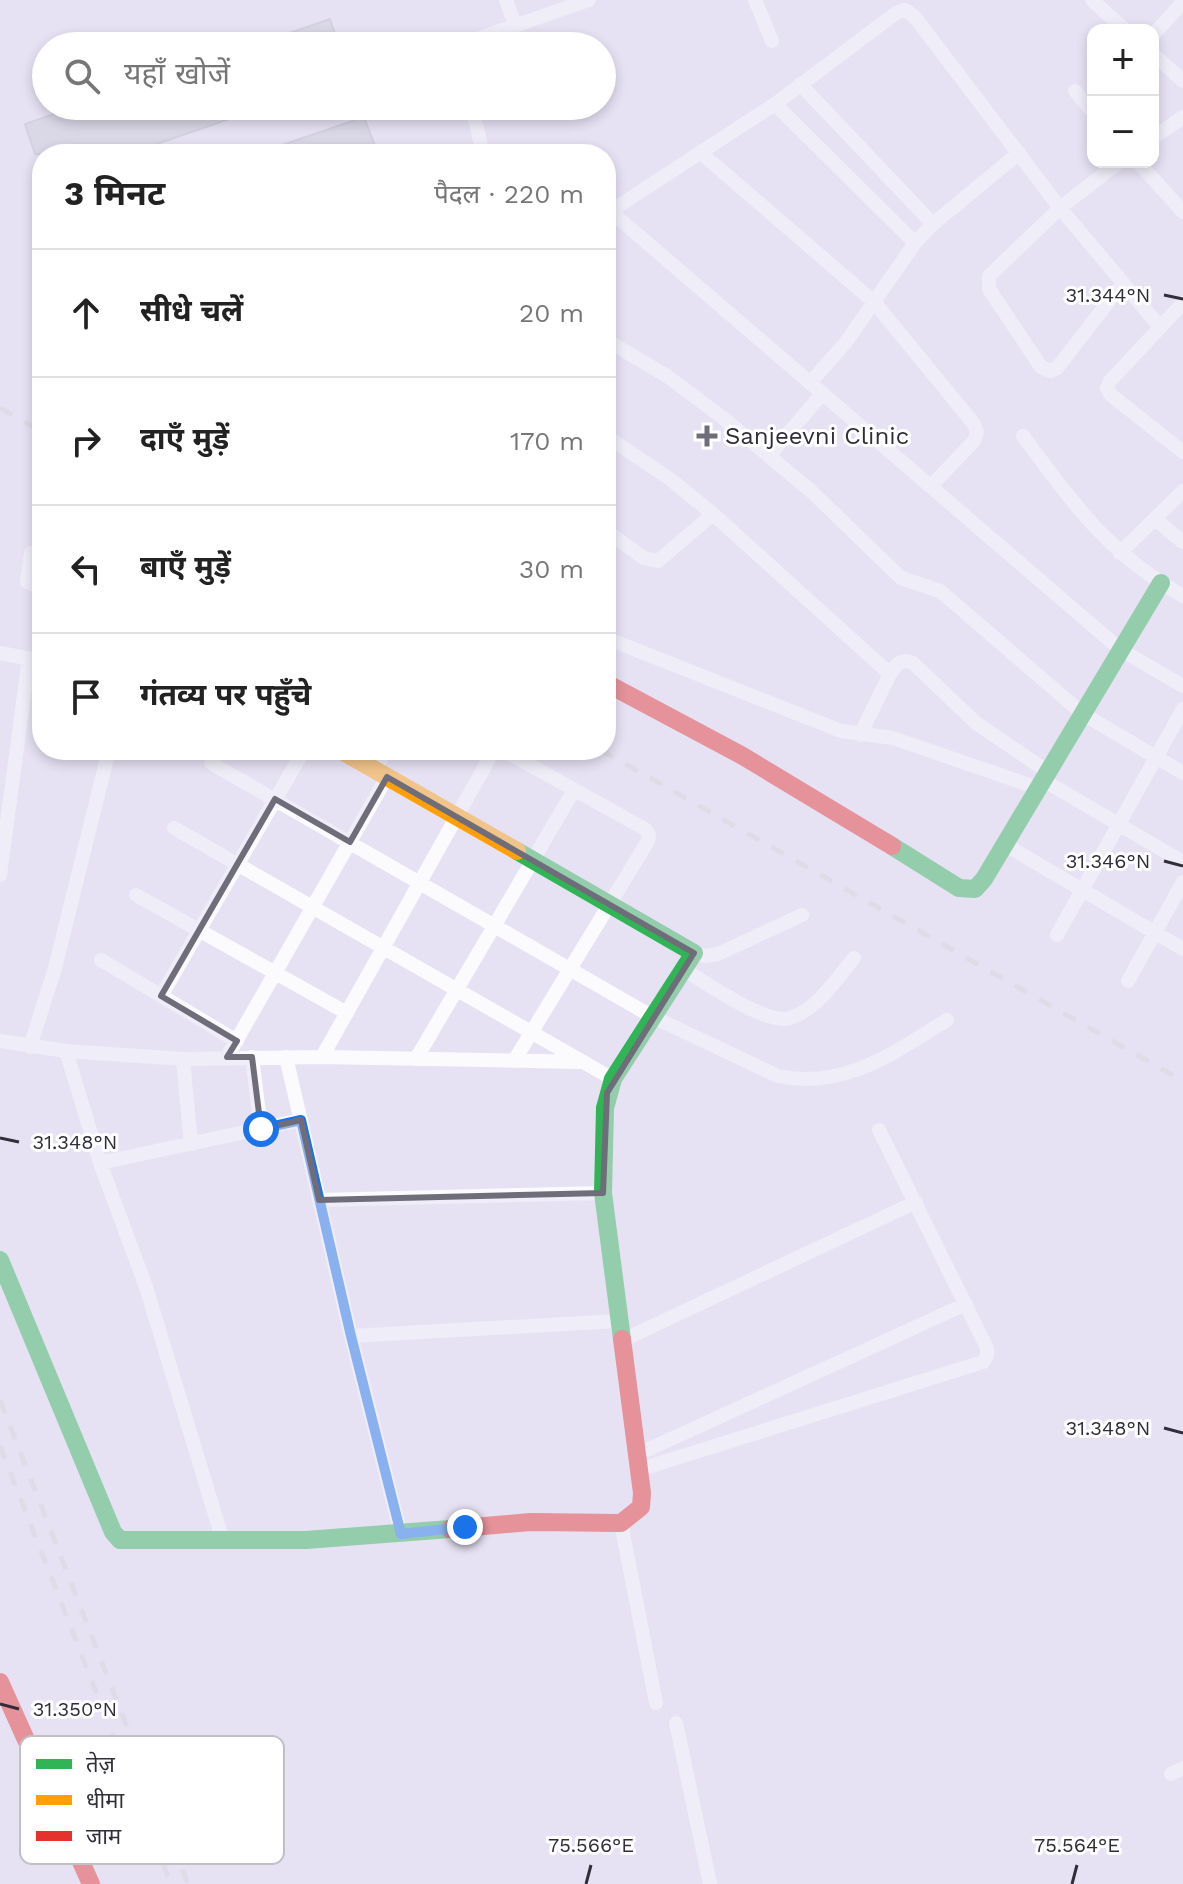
<!DOCTYPE html>
<html lang="hi">
<head>
<meta charset="utf-8">
<style>
  :root { --surface:#fff; --page:#f6f6f6; --text:#222; --muted:#767676; --line:#e0e0e0 }
  body { margin:0; font-family:"Work Sans","Noto Sans Devanagari",sans-serif; background:var(--page); color:var(--text) }
  .controls { position:absolute; right:24px; top:24px; display:grid; overflow:hidden; border-radius:16px; box-shadow:0 4px 12px #0003 }
  .controls button { width:72px; height:72px; display:grid; place-items:center; padding:0; border:0; border-bottom:2px solid var(--line); background:var(--surface); color:var(--text); font:40px sans-serif }
  .stop { position:absolute; width:24px; height:24px; margin:-18px; border:6px solid #1a73e8; border-radius:50%; background:#fff }
  .stop.end { background:#1a73e8; border-color:#fff; box-shadow:0 2px 8px #0008 }
  .list { margin:0; padding:0; list-style:none }
  h2 { display:flex; justify-content:space-between; align-items:center; height:104px; margin:0; padding:0 32px; font-size:34px }
  h2 small { font-size:26px; font-weight:400; color:var(--muted) }
  .list li { display:grid; grid-template-columns:52px 1fr auto; gap:24px; align-items:center; box-sizing:border-box; height:128px; padding:0 32px; border-top:2px solid var(--line) }
  .list b { display:block; font-size:30px; white-space:nowrap }
  .list em { font-size:26px; font-style:normal; color:var(--muted) }
  .icon { flex:none; width:44px; height:44px; fill:none; stroke:currentColor; stroke-width:2; stroke-linecap:round; stroke-linejoin:round }
  .map { position:relative; flex:none; width:1183px; height:1884px; overflow:hidden }
  .search { position:absolute; background:var(--surface); box-shadow:0 4px 12px #0003; left:32px; top:32px; width:584px; height:88px; display:flex; align-items:center; gap:20px; box-sizing:border-box; padding:0 28px; border-radius:44px; color:var(--muted); font-size:30px }
  .panel { position:absolute; background:var(--surface); box-shadow:0 4px 12px #0003; left:32px; top:144px; width:584px; height:616px; border-radius:32px }
  .map>svg:first-child { display:block }
  .building { fill:#cdc9d7; stroke:#bdbac7; stroke-width:2 }
  .lines { fill:none; stroke-linecap:round; stroke-linejoin:round }
  .street { stroke:#fbfbfd; stroke-width:14 }
  .fast { stroke:#30b455; stroke-width:18 }
  .slow { stroke:#ff9f0a; stroke-width:18 }
  .jam { stroke:#e5322d; stroke-width:18 }
  .rail { stroke:#d7d5da; stroke-width:5; stroke-dasharray:14 14; stroke-linecap:butt }
  .route { stroke:#1a73e8; stroke-width:10 }
  .marked { fill:none; stroke:#706d7b; stroke-width:6; stroke-linejoin:round }
  .ticks { fill:none; stroke:#312e3a; stroke-width:3 }
  .poi-dot { fill:#706d7b; stroke:#fff; stroke-width:3 }
  .labels { text-anchor:middle; dominant-baseline:central; stroke-width:6; stroke-linejoin:round; paint-order:stroke }
  .poi-label { font-size:24px; fill:#312e3a; stroke:#fff; text-anchor:start }
  .key { fill:#fff; stroke:#c1c0c4; stroke-width:2 }
  .key-label { font-size:22px; fill:#312e3a }
  .ticks-label { font-size:20px; text-anchor:middle; fill:#312e3a; stroke:#fff; stroke-width:6; stroke-linejoin:round; paint-order:stroke }
</style>
</head>
<body>
<div class="map">
<svg width="1183" height="1884" viewBox="0 0 1183 1884">
  <rect width="100%" height="100%" fill="#e6e2f4"/>
  <path class="building" d="M330,19L339,46H259L258,44Z
    M77,106H260L261,108L128,154H35L25,124Z
    M364,117L378,154H262V152Z"/>
  <g class="lines">
    <path class="street" d="M506,0L515,25
      M755,0L772,41
      M1092,0L1125,30
      M1153,35L1183,2
      M466,46L471,41L589,0
      M1153,54L1183,81
      M800,84L933,224
      M1075,91L1093,112
      M775,104L915,243L933,224L1019,153
      M472,106L483,154
      M1153,138L1183,117
      M701,153L874,302L974,424L977,432L974,441L931,486
      M1119,162L1060,208L989,276V289L1041,367L1050,371L1057,368L1123,283
      M1138,162L1183,212
      M610,211L1121,650L1183,686
      M606,214L775,104L896,13L905,10L914,16L1060,208L1160,327
      M1183,303L1110,381L1107,388L1111,395L1183,452
      M606,340L667,376L723,418L811,491L901,578L940,591L1083,714L1183,773
      M810,383L846,342L915,243
      M606,436L670,479L713,514L890,674C897,664 900,658 913,663L976,723L1048,772
      M1023,436C1074,504 1107,553 1183,596
      M769,456L822,394
      M1155,519L1183,542
      M606,531L644,558L658,561L713,514
      M31,553L27,582L42,589
      M1120,553L1183,491
      M606,638L841,731L893,738L1038,788
      M0,653L42,661
      M860,735L890,674
      M503,750L645,829L649,835L648,841L514,1061
      M211,763L653,1017L778,1076C844,1090 893,1053 947,1020
      M375,770L386,750
      M1043,780L1183,862
      M174,828L613,1079
      M1004,844L1183,949
      M0,875L29,658
      M136,895L347,1013
      M1057,935L1183,709
      M694,953L705,956L718,954L802,915
      M101,960L237,1041
      M683,969C705,982 767,1026 790,1018C817,1010 837,978 854,958
      M1128,981L1183,882
      M161,996L304,750
      M0,1041L66,1051L183,1059L322,1057L583,1062
      M30,1047L55,968L109,750
      M66,1051L100,1163L146,1287L223,1541
      M227,1057L387,777
      M252,1057L261,1129
      M286,1057L351,1336L401,1534
      M322,1057L494,750
      M183,1059L191,1144
      M416,1059L574,790
      M100,1163L301,1120
      M319,1200L603,1193
      M351,1336L619,1321
      M621,1341L916,1202
      M636,1455L966,1304
      M638,1470L983,1362L987,1356V1348L879,1130
      M621,1523L656,1703
      M676,1723L710,1884
      M1171,1774L1183,1768"/>
    <path class="fast" d="M892,846L959,888L975,889L984,879L1161,583
      M517,851L694,953L613,1079L605,1108L603,1193L622,1339
      M0,1260L113,1532L120,1540H306L450,1529"/>
    <path class="slow" d="M340,750L517,851"/>
    <path class="jam" d="M606,683L741,755L892,846
      M450,1529L530,1522L621,1523L641,1507L642,1493L622,1339
      M0,1682L91,1884"/>
    <path class="rail" d="M0,408L42,432
      M601,750L1183,1081
      M0,1400L188,1884
      M0,1446L171,1884"/>
  </g>
  <g class="lines">
    <path class="route" d="M261,1129L301,1120L351,1336L401,1534L465,1527"/>
  </g>
  <path d="M0 0H1183V1884H0ZM387,777L694,953L607,1093L603,1193L319,1200L301,1120L261,1129L252,1057H227L237,1041L161,996L275,799L350,842Z" fill="#e6e2f4" fill-opacity=".55" fill-rule="evenodd"/>
  <path class="marked" d="M387,777L694,953L607,1093L603,1193L319,1200L301,1120L261,1129L252,1057H227L237,1041L161,996L275,799L350,842Z"/>
  <path class="ticks" d="M1164,295L1183,299M1164,861L1183,866M0,1138L19,1142M1164,1428L1183,1433M0,1704L19,1709M586,1884L591,1865M1072,1884L1077,1865"/>
  <path class="poi-dot" d="M703 424h8v8h8v8h-8v8h-8v-8h-8v-8h8z"/>
  <g class="labels">
    <g class="poi-label">
      <text x="725" y="436">Sanjeevni Clinic</text>
    </g>
  </g>
  <rect x="20" y="1736" width="264" height="128" rx="12" class="key"/>
  <rect x="36" y="1759" width="36" height="10" fill="#30b455"/>
  <rect x="36" y="1795" width="36" height="10" fill="#ff9f0a"/>
  <rect x="36" y="1831" width="36" height="10" fill="#e5322d"/>
  <g class="key-label">
    <text x="86" y="1772">तेज़</text>
    <text x="86" y="1808">धीमा</text>
    <text x="86" y="1844">जाम</text>
  </g>
  <g class="ticks-label">
    <text x="1108" y="302">31.344°N</text>
    <text x="1108" y="868">31.346°N</text>
    <text x="75" y="1149">31.348°N</text>
    <text x="1108" y="1435">31.348°N</text>
    <text x="75" y="1716">31.350°N</text>
    <text x="591" y="1852">75.566°E</text>
    <text x="1077" y="1852">75.564°E</text>
  </g>
</svg>
<div class="controls">
<button>+</button>
<button>−</button>
</div>
<div class="stop" style="left:261px;top:1129px"></div>
<div class="stop end" style="left:465px;top:1527px"></div>
<div class="search"><svg class="icon" aria-label="search" viewBox="0 0 24 24"><circle cx="10" cy="10" r="6"/><path d="M15 15l6 6"/></svg>यहाँ खोजें</div>
<section class="panel">
<h2>3 मिनट<small>पैदल · 220 m</small></h2>
<ul class="list">
<li><svg class="icon" aria-label="ahead" viewBox="0 0 24 24"><path d="M12 20V5M6 11l6-6 6 6"/></svg><div><b>सीधे चलें</b></div><em>20 m</em></li>
<li><svg class="icon" aria-label="right" viewBox="0 0 24 24"><path d="M7 20v-9h11M14 6l5 5-5 5"/></svg><div><b>दाएँ मुड़ें</b></div><em>170 m</em></li>
<li><svg class="icon" aria-label="left" viewBox="0 0 24 24"><path d="M17 20v-9H6M10 6l-5 5 5 5"/></svg><div><b>बाएँ मुड़ें</b></div><em>30 m</em></li>
<li><svg class="icon" aria-label="arrive" viewBox="0 0 24 24"><path d="M6 21V4h12l-3 4 3 4H6"/></svg><div><b>गंतव्य पर पहुँचे</b></div></li>
</ul>
</section>
</div>
</body>
</html>
